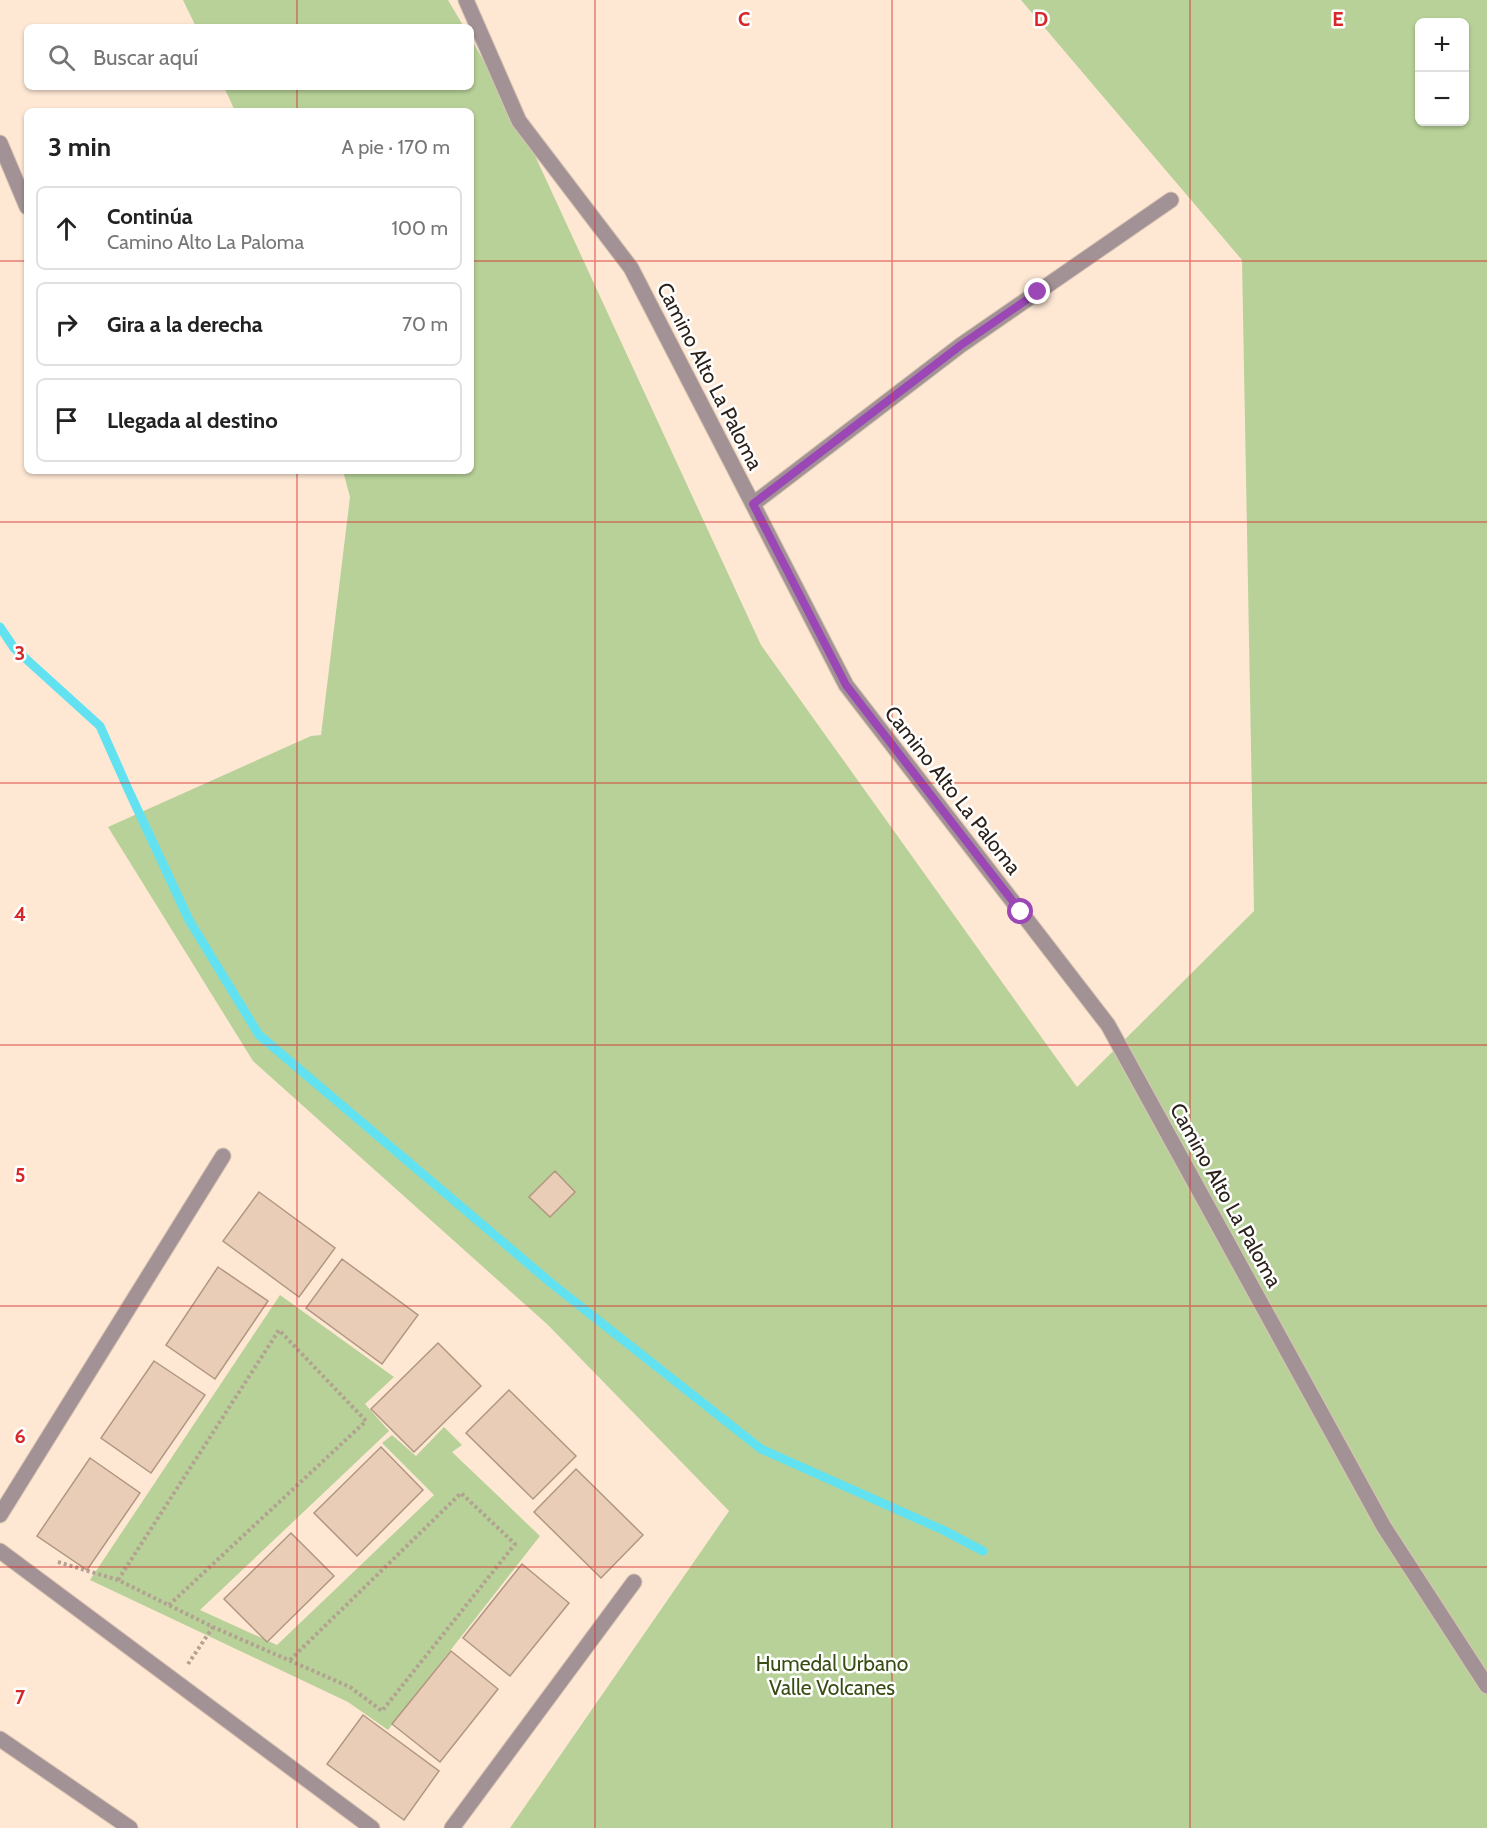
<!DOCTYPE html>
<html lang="es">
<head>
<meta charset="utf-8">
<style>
  :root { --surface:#fff; --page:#f2f2f2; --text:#222; --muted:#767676; --line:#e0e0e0 }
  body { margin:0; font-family:Cabin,sans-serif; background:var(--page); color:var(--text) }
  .controls { position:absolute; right:18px; top:18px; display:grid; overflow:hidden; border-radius:9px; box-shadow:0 2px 4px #0004 }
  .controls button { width:54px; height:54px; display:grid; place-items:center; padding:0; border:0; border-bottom:2px solid var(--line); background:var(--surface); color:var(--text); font:30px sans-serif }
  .stop { position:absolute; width:18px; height:18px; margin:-14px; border:4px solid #9b47b6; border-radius:50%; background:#fff }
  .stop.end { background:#9b47b6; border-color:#fff; box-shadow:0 2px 6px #0008 }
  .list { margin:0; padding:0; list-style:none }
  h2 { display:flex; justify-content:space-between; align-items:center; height:78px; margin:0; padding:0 24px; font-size:26px }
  h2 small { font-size:20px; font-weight:400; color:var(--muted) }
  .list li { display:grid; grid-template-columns:39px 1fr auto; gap:18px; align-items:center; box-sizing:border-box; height:84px; margin:0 12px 12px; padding:0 12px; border:2px solid var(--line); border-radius:9px }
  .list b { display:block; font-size:22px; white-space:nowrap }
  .list p { margin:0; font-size:20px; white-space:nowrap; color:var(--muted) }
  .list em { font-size:20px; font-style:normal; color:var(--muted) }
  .icon { flex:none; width:33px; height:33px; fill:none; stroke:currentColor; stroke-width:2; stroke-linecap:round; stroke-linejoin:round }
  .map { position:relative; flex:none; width:1487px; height:1828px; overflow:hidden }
  .search { position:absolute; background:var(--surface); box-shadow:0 2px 4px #0004; left:24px; top:24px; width:450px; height:66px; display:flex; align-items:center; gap:15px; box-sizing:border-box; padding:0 21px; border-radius:9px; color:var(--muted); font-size:22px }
  .panel { position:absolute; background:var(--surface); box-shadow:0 2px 4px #0004; left:24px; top:108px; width:450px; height:366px; border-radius:9px }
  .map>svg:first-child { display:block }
  .green { fill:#b8d198; fill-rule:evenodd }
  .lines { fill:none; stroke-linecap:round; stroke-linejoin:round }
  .stream { stroke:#62e2f0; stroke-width:9 }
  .building { fill:#e9cdb7; stroke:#b19781; stroke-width:1.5 }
  .minor-casing { stroke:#d8c4b2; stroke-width:17 }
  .path { stroke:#b3a191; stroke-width:4; stroke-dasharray:3 3; stroke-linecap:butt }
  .minor { stroke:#a29295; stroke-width:15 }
  .route { stroke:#9b47b6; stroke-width:8 }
  .grid { fill:none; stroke:#d62828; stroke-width:1.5; stroke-opacity:0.55 }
  .labels { text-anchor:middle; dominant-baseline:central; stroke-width:5; stroke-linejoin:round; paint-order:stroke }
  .street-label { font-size:21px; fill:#2b2118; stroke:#fff }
  .park-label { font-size:21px; fill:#384d13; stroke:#fff }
  .grid-label { font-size:20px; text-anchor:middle; font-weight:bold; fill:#d62828; stroke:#fff; stroke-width:5; stroke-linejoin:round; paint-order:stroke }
</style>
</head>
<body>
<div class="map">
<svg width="1487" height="1828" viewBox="0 0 1487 1828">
  <rect width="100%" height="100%" fill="#fee8d4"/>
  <path class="green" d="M183,0H448L464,27H196Z
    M1021,0H1487V1828H510L729,1511L548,1325L253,1061L108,827L311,736L321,735L350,497L343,471H471V111H235L224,87H471V39L519,121L761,645L1077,1087L1254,911L1242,260ZM1420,22H1464V122H1420Z
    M280,1295L394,1377L365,1404L389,1431L200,1610L277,1645L434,1495L382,1443L392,1435L416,1456L444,1427L462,1445L452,1452L540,1536L388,1730L348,1702L90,1580Z"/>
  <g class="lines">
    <path class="stream" d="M0,627L14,648L100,726L128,789L189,920L259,1035L551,1283L761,1449L943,1530L983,1551"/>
  </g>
  <path class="building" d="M555,1171L575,1192L550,1217L529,1197Z
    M259,1192L335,1248L299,1297L223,1241Z
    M342,1259L418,1315L382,1364L306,1308Z
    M218,1267L268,1301L215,1379L166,1345Z
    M438,1343L481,1386L414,1452L371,1409Z
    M154,1361L205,1395L151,1473L101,1438Z
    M509,1390L576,1456L533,1499L466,1433Z
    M381,1447L423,1490L357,1556L314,1513Z
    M90,1458L140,1493L87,1570L37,1536Z
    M576,1469L643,1535L601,1578L534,1512Z
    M291,1533L334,1576L267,1642L224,1599Z
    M522,1564L569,1603L510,1676L463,1638Z
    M451,1651L498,1689L440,1762L392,1724Z
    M363,1715L439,1771L404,1820L327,1764Z"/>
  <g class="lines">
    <defs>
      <path id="minor" d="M466,0L519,121L631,268L846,685L1108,1025L1384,1527L1487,1686
        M0,143L27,207
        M753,504L961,345L1171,200
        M0,1515L223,1156
        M0,1551L372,1828
        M0,1739L130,1828
        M452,1828L634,1582"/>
    </defs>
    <use href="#minor" class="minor-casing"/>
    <path class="path" d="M58,1562L118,1580L213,1627L350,1687L382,1711L515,1544L461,1493L289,1661
      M118,1580L279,1330L366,1421L168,1606
      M188,1664L213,1627"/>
    <use href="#minor" class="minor"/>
  </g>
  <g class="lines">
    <path class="route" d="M1021,912L846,685L753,504L961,345L1038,292"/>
  </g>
  <path class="grid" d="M297,0V27M595,0V1828M892,0V1828M1190,0V1828M297,87V111M0,261H27M471,261H1487M297,471V1828M0,522H1487M0,783H1487M0,1045H1487M0,1306H1487M0,1567H1487"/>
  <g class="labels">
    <g class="street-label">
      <text transform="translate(710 376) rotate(63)">Camino Alto La Paloma</text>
      <text transform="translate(953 790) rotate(52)">Camino Alto La Paloma</text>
      <text transform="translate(1226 1195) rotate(61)">Camino Alto La Paloma</text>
    </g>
    <g class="park-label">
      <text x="832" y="1663">Humedal Urbano<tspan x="832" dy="24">Valle Volcanes</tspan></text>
    </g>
  </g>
  <g class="grid-label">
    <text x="744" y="26">C</text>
    <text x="1041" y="26">D</text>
    <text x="1338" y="26">E</text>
    <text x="20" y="660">3</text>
    <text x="20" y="921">4</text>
    <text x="20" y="1182">5</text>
    <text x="20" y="1443">6</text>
    <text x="20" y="1704">7</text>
  </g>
</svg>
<div class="controls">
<button>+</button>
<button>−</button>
</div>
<div class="stop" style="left:1021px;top:912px"></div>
<div class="stop end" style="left:1038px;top:292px"></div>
<div class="search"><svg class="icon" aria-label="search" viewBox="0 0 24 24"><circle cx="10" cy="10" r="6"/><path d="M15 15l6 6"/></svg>Buscar aquí</div>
<section class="panel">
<h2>3 min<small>A pie · 170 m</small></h2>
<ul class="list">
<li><svg class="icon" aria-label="ahead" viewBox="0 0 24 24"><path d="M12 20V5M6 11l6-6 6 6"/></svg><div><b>Continúa</b><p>Camino Alto La Paloma</p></div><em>100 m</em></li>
<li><svg class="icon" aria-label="right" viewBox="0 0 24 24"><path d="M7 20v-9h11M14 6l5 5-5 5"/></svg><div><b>Gira a la derecha</b></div><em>70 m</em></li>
<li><svg class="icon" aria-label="arrive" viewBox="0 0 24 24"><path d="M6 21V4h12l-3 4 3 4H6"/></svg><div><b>Llegada al destino</b></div></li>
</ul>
</section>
</div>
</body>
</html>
